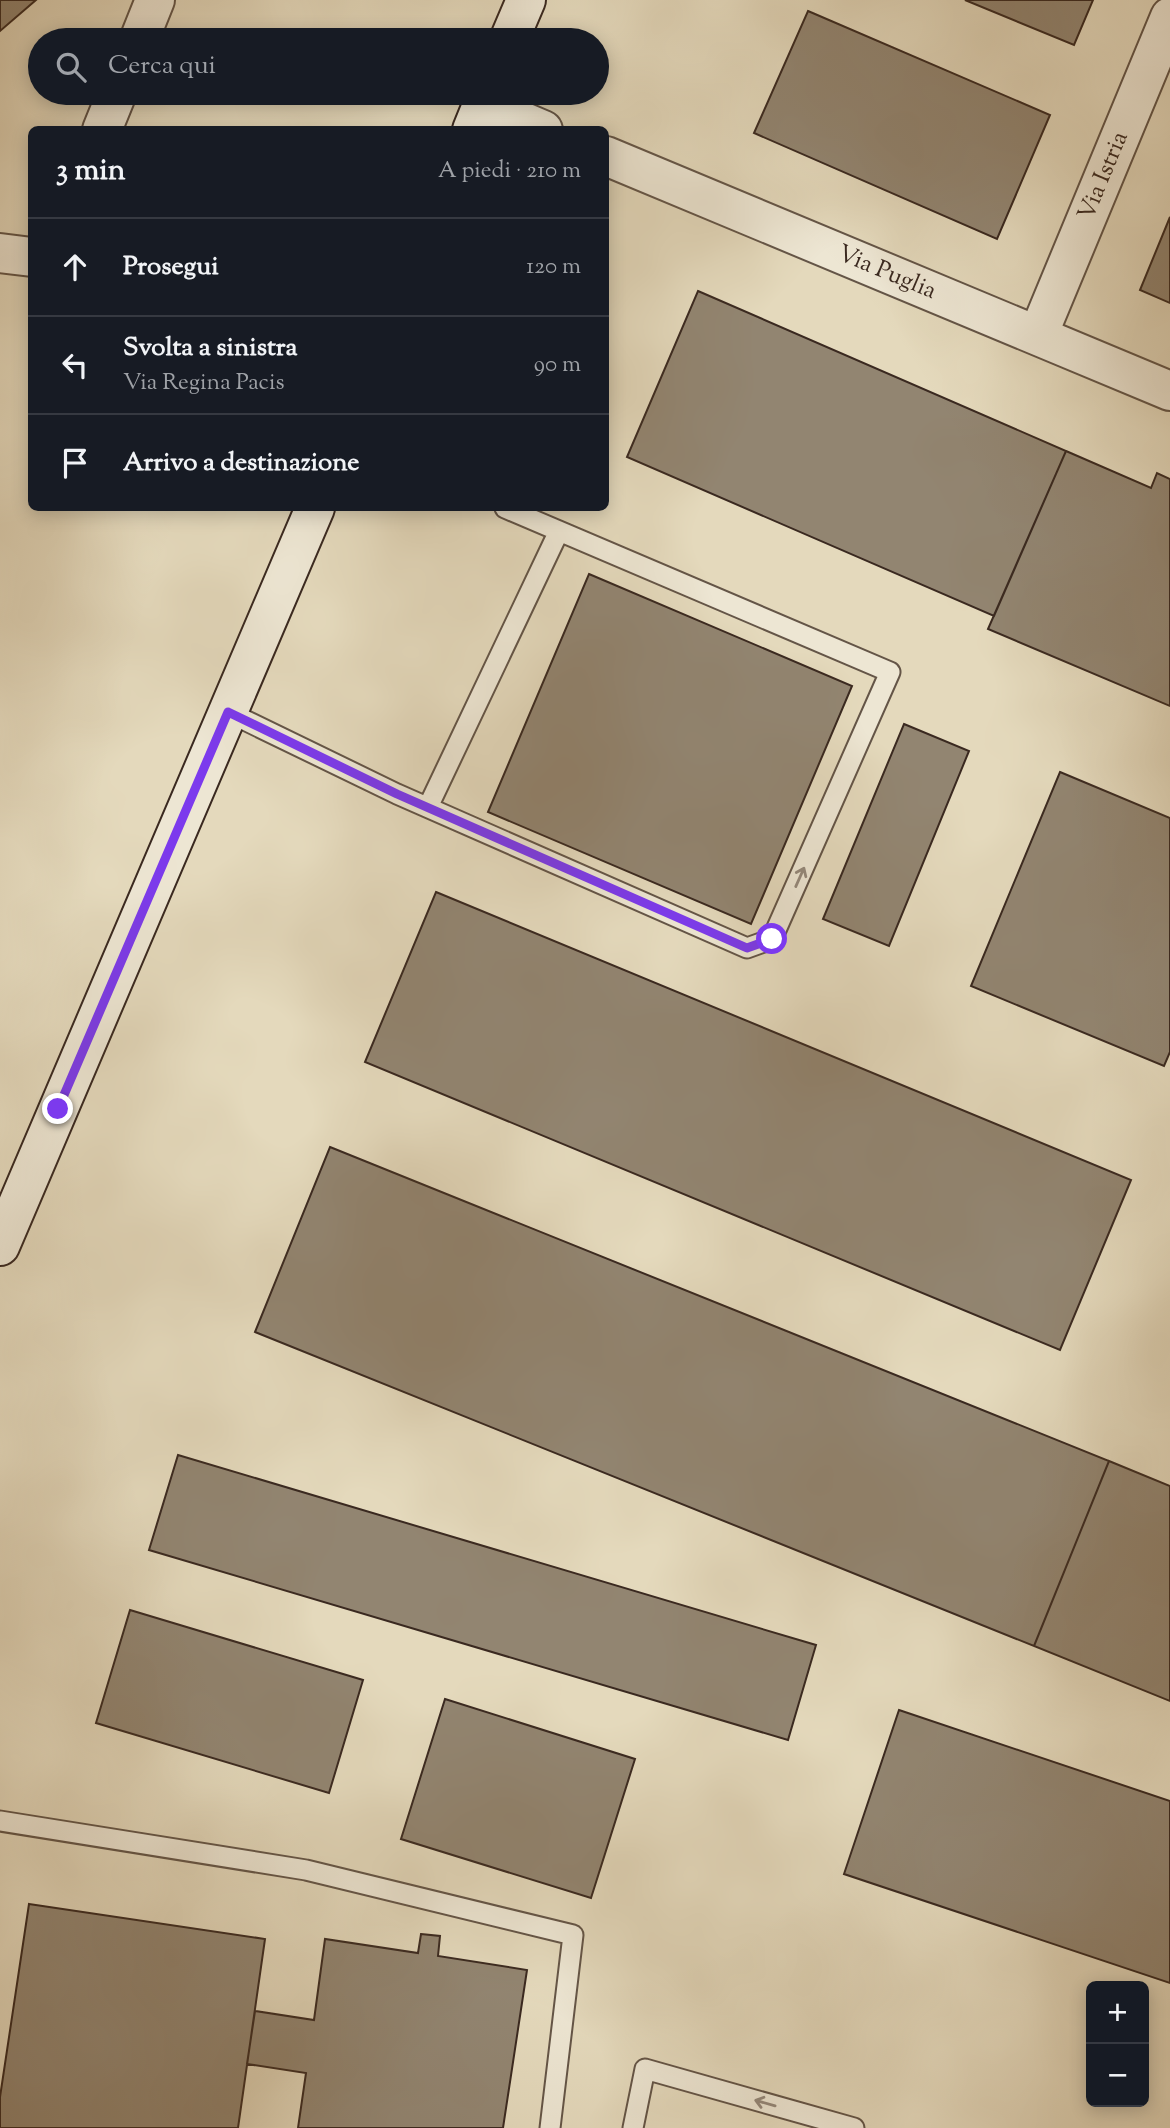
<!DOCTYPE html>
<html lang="it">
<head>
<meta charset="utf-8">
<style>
  :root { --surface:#171b24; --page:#242831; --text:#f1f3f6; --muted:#9ea1a6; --line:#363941 }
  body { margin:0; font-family:"Sorts Mill Goudy",serif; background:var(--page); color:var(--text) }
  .controls { position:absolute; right:21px; bottom:21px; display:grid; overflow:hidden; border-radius:10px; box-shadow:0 4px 18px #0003 }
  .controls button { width:63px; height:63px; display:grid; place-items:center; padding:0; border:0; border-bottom:2px solid var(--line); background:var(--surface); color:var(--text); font:35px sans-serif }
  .stop { position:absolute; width:21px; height:21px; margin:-16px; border:5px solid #7c3aed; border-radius:50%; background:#fff }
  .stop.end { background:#7c3aed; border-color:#fff; box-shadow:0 2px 7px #0008 }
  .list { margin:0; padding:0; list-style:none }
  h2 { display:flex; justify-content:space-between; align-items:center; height:91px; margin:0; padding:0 28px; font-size:30px }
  h2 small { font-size:23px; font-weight:400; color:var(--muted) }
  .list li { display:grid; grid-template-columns:46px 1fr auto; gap:21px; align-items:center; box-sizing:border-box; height:98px; padding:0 28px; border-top:2px solid var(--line) }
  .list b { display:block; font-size:26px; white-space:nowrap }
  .list p { margin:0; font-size:23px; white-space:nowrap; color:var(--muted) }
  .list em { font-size:23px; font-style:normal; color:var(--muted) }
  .icon { flex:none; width:38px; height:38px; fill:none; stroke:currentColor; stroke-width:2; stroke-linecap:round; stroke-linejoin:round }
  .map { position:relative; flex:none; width:1170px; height:2128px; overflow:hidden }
  .search { position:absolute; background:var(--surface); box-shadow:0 4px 18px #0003; left:28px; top:28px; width:581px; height:77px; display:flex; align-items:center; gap:18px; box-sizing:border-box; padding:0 24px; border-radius:38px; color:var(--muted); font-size:26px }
  .panel { position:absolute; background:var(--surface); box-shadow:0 4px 18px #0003; left:28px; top:126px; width:581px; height:385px; border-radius:10px }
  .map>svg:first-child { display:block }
  .building { fill:#928571; stroke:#3a2920; stroke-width:2 }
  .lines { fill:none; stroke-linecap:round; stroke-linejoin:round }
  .lane-casing { stroke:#645547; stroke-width:23 }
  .street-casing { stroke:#645547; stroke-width:42 }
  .secondary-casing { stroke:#3a2920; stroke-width:42 }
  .lane { stroke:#ede6d3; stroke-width:19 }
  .street { stroke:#ede6d3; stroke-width:38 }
  .secondary { stroke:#ede6d3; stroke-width:38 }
  .oneway { stroke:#94887a }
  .route { stroke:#7c3aed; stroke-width:9 }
  .labels { text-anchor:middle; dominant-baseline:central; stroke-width:5; stroke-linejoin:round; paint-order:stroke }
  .street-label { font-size:24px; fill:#3a2920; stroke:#ede6d3 }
</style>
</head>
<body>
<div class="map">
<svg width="1170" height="2128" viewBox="0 0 1170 2128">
  <rect width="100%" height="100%" fill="#e4d9bc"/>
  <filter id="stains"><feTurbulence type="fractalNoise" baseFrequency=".00286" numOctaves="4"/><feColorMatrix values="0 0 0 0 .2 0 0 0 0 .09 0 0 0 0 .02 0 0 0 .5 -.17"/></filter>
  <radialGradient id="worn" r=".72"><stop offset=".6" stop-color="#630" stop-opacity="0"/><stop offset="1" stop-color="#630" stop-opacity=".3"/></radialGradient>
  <path class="building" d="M0,0H36L0,31Z
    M965,0H1093L1074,45Z
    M808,11L1050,115L997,239L754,133Z
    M1170,217V303L1140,290Z
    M698,291L1066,451L994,616L627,457Z
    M1066,451L1151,488L1157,473L1170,479V706L988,629Z
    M589,574L852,686L751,924L488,812Z
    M904,724L969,751L889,946L823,919Z
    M1060,772L1170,818V1052L1164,1066L971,986Z
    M436,892L1131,1180L1060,1350L365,1062Z
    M330,1147L1109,1461L1034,1646L255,1332Z
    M178,1455L816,1645L788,1740L149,1550Z
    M1109,1461L1170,1486V1701L1034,1646Z
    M130,1610L363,1680L329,1793L96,1723Z
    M445,1699L635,1759L591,1898L401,1839Z
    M899,1710L1170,1801V1983L844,1874Z
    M29,1904L265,1939L238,2128H0V2097Z
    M421,1934L440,1936L438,1956L527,1970L503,2128H298L306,2073L247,2064L255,2011L314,2020L325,1939L418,1953Z"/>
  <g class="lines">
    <defs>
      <path id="lane" d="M228,712L397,794L747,948L772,939L890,672L505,508
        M428,807L559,531
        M0,1821L306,1870L573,1935L550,2128
        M633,2128L645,2069L854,2128"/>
      <g id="street">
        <path d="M139,40L155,0"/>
        <path d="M482,104L543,130"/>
        <path d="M102,130L117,93"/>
        <path id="s1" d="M606,156L1170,391"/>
        <path d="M0,253L32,257"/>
        <path id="s2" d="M1038,335L1170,17"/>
      </g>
      <path id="secondary" d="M509,40L526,0
        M472,130L487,93
        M0,1246L315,508"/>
    </defs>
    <use href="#lane" class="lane-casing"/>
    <use href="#street" class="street-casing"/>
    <use href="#secondary" class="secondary-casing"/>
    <use href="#lane" class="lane"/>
    <use href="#street" class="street"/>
    <use href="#secondary" class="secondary"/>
  </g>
  <defs><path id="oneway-shaft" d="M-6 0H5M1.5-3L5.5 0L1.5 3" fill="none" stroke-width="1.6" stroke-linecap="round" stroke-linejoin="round" transform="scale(1.75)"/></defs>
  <g class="oneway">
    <use href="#oneway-shaft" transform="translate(800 877) rotate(-66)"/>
    <use href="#oneway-shaft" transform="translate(765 2103) rotate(-164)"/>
  </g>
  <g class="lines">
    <path class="route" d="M58,1109L228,712L397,794L747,948L772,939"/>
  </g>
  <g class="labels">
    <g class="street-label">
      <text stroke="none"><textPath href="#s2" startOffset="172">Via Istria</textPath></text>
      <text stroke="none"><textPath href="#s1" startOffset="304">Via Puglia</textPath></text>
    </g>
  </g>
  <rect width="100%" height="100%" filter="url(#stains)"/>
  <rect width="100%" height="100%" fill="url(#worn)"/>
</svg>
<div class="controls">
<button>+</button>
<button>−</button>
</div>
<div class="stop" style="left:772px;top:939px"></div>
<div class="stop end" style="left:58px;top:1109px"></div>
<div class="search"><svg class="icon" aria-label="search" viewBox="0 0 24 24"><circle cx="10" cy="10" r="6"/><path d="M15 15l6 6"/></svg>Cerca qui</div>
<section class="panel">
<h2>3 min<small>A piedi · 210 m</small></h2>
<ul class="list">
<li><svg class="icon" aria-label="ahead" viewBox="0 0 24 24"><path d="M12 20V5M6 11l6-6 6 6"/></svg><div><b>Prosegui</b></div><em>120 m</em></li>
<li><svg class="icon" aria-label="left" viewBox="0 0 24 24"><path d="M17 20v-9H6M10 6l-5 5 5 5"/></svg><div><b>Svolta a sinistra</b><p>Via Regina Pacis</p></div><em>90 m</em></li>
<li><svg class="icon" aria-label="arrive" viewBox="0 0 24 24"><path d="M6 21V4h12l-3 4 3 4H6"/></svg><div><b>Arrivo a destinazione</b></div></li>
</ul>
</section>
</div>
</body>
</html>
